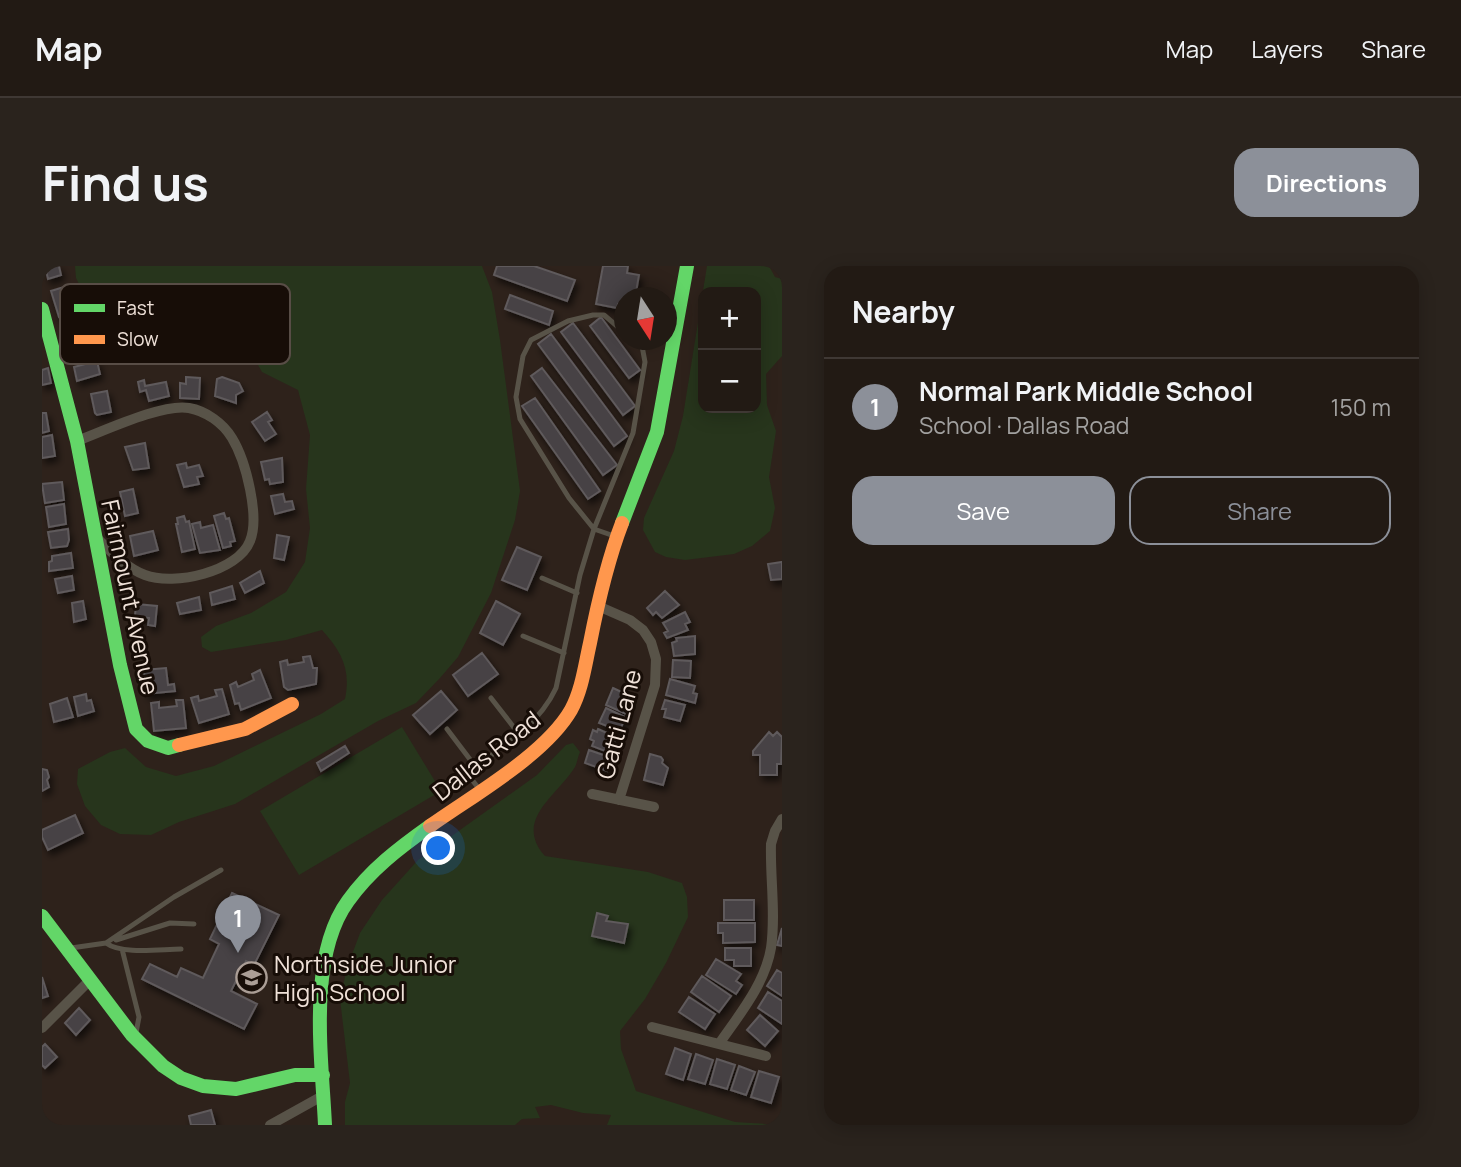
<!DOCTYPE html>
<html lang="en">
<head>
<meta charset="utf-8">
<style>
  :root { --surface:#221a14; --page:#2a231d; --text:#f1f3f6; --muted:#a2a1a0; --line:#3f3834; --accent:#8c9099 }
  body { margin:0; font-family:Manrope,sans-serif; background:var(--page); color:var(--text) }
  .controls { position:absolute; right:21px; top:21px; display:grid; overflow:hidden; border-radius:14px; box-shadow:0 4px 18px #0003 }
  .controls button { width:63px; height:63px; display:grid; place-items:center; padding:0; border:0; border-bottom:2px solid var(--line); background:var(--surface); color:var(--text); font:35px sans-serif }
  .compass { position:absolute; left:572px; top:21px; width:63px; height:63px; border-radius:50%; background:var(--surface); box-shadow:0 4px 18px #0003; rotate:168deg }
  .you { position:absolute; left:397px; top:583px; width:24px; height:24px; margin:-18px; border:5px solid #fff; border-radius:50%; background:#1a73e8; box-shadow:0 0 0 10px #1a73e833 }
  .badge { display:grid; place-items:center; width:46px; height:46px; border-radius:50%; background:var(--accent); color:#fff; font-size:23px; font-weight:700 }
  .pin { position:absolute; translate:-50% -58px; filter:drop-shadow(0 2px 4px #0008) }
  .pin::after { content:''; position:absolute; top:37px; width:24px; height:21px; background:inherit; clip-path:polygon(0 0,100% 0,50% 100%) }
  .list { margin:0; padding:0; list-style:none }
  h2 { display:flex; justify-content:space-between; align-items:center; height:91px; margin:0; padding:0 28px; font-size:30px }
  h2 small { font-size:23px; font-weight:400; color:var(--muted) }
  .list li { display:grid; grid-template-columns:46px 1fr auto; gap:21px; align-items:center; box-sizing:border-box; height:98px; padding:0 28px; border-top:2px solid var(--line) }
  .list b { display:block; font-size:26px; white-space:nowrap }
  .list p { margin:0; font-size:23px; white-space:nowrap; color:var(--muted) }
  .list em { font-size:23px; font-style:normal; color:var(--muted) }
  .actions { display:flex; gap:14px; padding:21px 28px }
  .actions a { flex:1; padding:16px 0; border:2px solid var(--accent); border-radius:21px; text-align:center; font-size:24px; color:var(--accent) }
  .actions .main { background:var(--accent); color:#fff }
  .map { position:relative; flex:none; width:740px; height:859px; overflow:hidden; border-radius:21px }
  header { display:flex; align-items:center; gap:42px; box-sizing:border-box; height:98px; padding:0 35px; background:var(--surface); border-bottom:2px solid var(--line) }
  header strong { font-size:33px }
  nav { display:flex; gap:38px; margin-inline-start:auto; font-size:24px }
  .intro { display:flex; align-items:center; justify-content:space-between; box-sizing:border-box; height:168px; padding:0 42px }
  h1 { margin:0; font-size:49px }
  .button { padding:18px 32px; border-radius:21px; background:var(--accent); color:#fff; font-size:24px; font-weight:700 }
  main { display:flex; gap:42px; padding:0 42px }
  aside { flex:1; background:var(--surface); border-radius:21px; box-shadow:0 4px 18px #0003 }
  .map>svg:first-child { display:block }
  .green { fill:#27351c; fill-rule:evenodd }
  .building { fill:#474244; stroke:#5f5a5c; stroke-width:2; filter:url(#shadow) }
  .lines { fill:none; stroke-linecap:round; stroke-linejoin:round }
  .lane { stroke:#585348; stroke-width:5 }
  .street { stroke:#585348; stroke-width:10 }
  .fast { stroke:#63d668; stroke-width:14 }
  .slow { stroke:#ff974d; stroke-width:14 }
  .labels { text-anchor:middle; dominant-baseline:central; stroke-width:6; stroke-linejoin:round; paint-order:stroke }
  .street-label { font-size:24px; fill:#efe1d8; stroke:#170d07 }
  .poi-label { font-size:24px; fill:#efe1d8; stroke:#170d07; text-anchor:start }
  .key { fill:#170d07; stroke:#584d46; stroke-width:2 }
  .key-label { font-size:19px; fill:#efe1d8 }
</style>
</head>
<body>
<header>
<strong>Map</strong>
<nav><a>Map</a><a>Layers</a><a>Share</a></nav>
</header>
<div class="intro"><h1>Find us</h1><a class="button">Directions</a></div>
<main>
<div class="map">
<svg width="740" height="859" viewBox="0 0 740 859">
  <defs>
    <filter id="shadow"><feDropShadow dx="3" dy="5" stdDeviation="3.5" flood-color="#0009"/></filter>
  </defs>
  <rect width="100%" height="100%" fill="#2e221b"/>
  <path class="green" d="M33,0H440L450,26L458,74L478,225L473,254L449,327L416,391L398,412L374,437L336,455L193,538L137,556L109,569L78,568L59,559L43,540L35,518L36,503L68,486L83,482L104,501L134,510L172,500L279,448L303,433C309,404 300,386 280,364L244,374L169,386L160,381L159,371L174,360L209,347L244,326L263,296L268,262L264,223L268,169L256,124L220,106L208,85L192,80L168,86L139,89L70,58L48,40L34,12Z
    M665,0H727L733,11L740,13V90L724,108L725,139L734,165L727,211L733,242L728,265L710,280L692,288L643,294L624,291L613,286L601,264L602,252L632,185L641,150ZM714,26V142H661V26Z
    M360,461L399,525L257,609L218,545Z
    M531,477L538,486C536,490 535,497 533,501C515,530 471,554 503,590L606,606L640,617L645,631L646,651L624,697L603,733L578,765L579,783L594,825L693,856L740,859H565L569,849L541,847L509,839L493,841L498,852L480,853L473,859H303V836L308,817L298,733L305,702L318,667L340,634L376,594L495,509L524,479Z"/>
  <path class="building" d="M3,0H17L19,9L6,13Z
    M455,0H492L533,14L525,35L452,9Z
    M561,0H586L585,7L597,9L593,32H582V39L576,38L575,42L554,38Z
    M22,21L30,47L17,51L9,25Z
    M468,29L511,45L507,59L463,43Z
    M559,51L598,104L587,112L548,60Z
    M531,57L593,140L581,149L519,66Z
    M509,68L585,170L572,180L496,78Z
    M55,95L58,108L35,115L32,101Z
    M6,102L9,117L0,119V104Z
    M500,102L575,199L561,209L489,110Z
    M144,111L158,112L157,133L138,132V117L144,118Z
    M180,111L197,117L201,125L194,129V137L173,130L175,113Z
    M102,114L103,120L124,116L127,130L107,135L104,124L98,126L96,116Z
    M65,125L69,146L55,149L53,147L49,128Z
    M493,132L558,225L546,233L480,140Z
    M225,146L230,154L226,156L234,168L223,175L210,156Z
    M0,147H4L7,165L0,167Z
    M10,169L13,190L0,192V171Z
    M103,177L107,202L91,204L83,181Z
    M240,192L241,216L228,218L227,213L223,214L219,196Z
    M144,197L145,202L157,199L161,210L155,211L157,218L142,221L135,199Z
    M20,216L22,234L3,237L0,218Z
    M91,223L96,247L83,250L78,226Z
    M241,228L243,236L250,235L252,243L233,248L229,230Z
    M22,238L24,258L7,261L4,241Z
    M182,247L184,253L187,252L193,275L188,276L189,280L181,282L172,250Z
    M142,250L144,256L147,255L153,283L140,286L134,258H136L135,252Z
    M158,256L159,262L171,259L178,284L158,287L150,258Z
    M26,263L27,274L25,280L9,282L6,266Z
    M111,265L116,284L92,290L88,270Z
    M235,269L247,271L242,294L232,292Z
    M475,281L499,291L485,324L460,314Z
    M29,287L31,302L7,305V296L10,295V290Z
    M740,296V313L729,314L726,298Z
    M218,305L222,317L203,327L198,317Z
    M30,310L32,324L16,327L13,313Z
    M190,320L193,333L170,339L168,327Z
    M623,325L637,339L620,352L614,346L611,349L605,342Z
    M157,331L159,344L138,348L135,337Z
    M41,335L44,353L32,356L30,337Z
    M454,335L478,348L461,379L438,367Z
    M94,338L115,340L113,360L106,359L107,352L93,350Z
    M643,346L648,356L643,358L646,364L625,372L622,367L626,365L621,357Z
    M653,370V388L632,390L630,377L635,375L634,372Z
    M440,387L456,408L426,430L411,409Z
    M268,390L271,402H275L274,418L246,424L242,421L238,396L245,394L246,399L262,396L261,391Z
    M631,394L649,395L648,412L630,411Z
    M124,402L126,419L132,418L133,425L104,428L102,404Z
    M218,404L229,432L199,444L197,437L193,438L188,419L194,416L196,421L212,414L210,408Z
    M628,413L653,420L651,427L655,428L653,437L624,429Z
    M571,422L588,430L584,440L587,441L584,448L564,439Z
    M180,423L187,448L157,457L149,432L156,430L157,435L175,430L173,424Z
    M399,425L415,444L388,468L371,449Z
    M44,428L45,435L49,434L52,445L36,450L32,431Z
    M25,432L31,451L12,456L8,438Z
    M134,434H141L144,462L112,465L109,437L117,436V442L135,440Z
    M623,434L643,439L638,455L622,451L624,443H620Z
    M564,442L583,451L578,465L557,457Z
    M556,463L574,471L571,488L550,480L552,475L548,473L551,464L555,466Z
    M727,466L731,470L735,466L740,471L739,498H735V509H718V489H711V485Z
    M303,480L307,487L279,505L275,497Z
    M547,484L567,491L565,505L543,497Z
    M608,488L619,491L621,494L620,497L626,502L621,519L602,514Z
    M0,503L5,504L7,511L5,514L7,521L0,525Z
    M33,549L41,567L6,584L0,571V564Z
    M190,627L237,649L212,699L204,695L189,725L215,738L202,763L100,713L108,698L135,711L139,702L161,712L177,678L168,673Z
    M682,634H712V654H682Z
    M555,647L566,650L564,655L586,658L582,677L550,670Z
    M676,657H713V676L681,677V667H676Z
    M740,662V680L735,679Z
    M683,682H709V700H692V694H683Z
    M674,693L699,708L694,715L700,719L694,728L664,709Z
    M735,704L740,707V730L725,720Z
    M660,710L689,730L677,746L649,726Z
    M0,711L6,730L0,732Z
    M726,726L740,735V758L716,742Z
    M647,731L673,748L663,763L637,746Z
    M37,742L48,754L34,769L23,757Z
    M718,749L736,765L723,780L705,764Z
    M3,778L15,791L3,802L0,799V781Z
    M633,782L649,788L641,814L624,808Z
    M654,788L671,794L663,818L646,813Z
    M675,793L693,799L685,823L668,818Z
    M697,800L713,806L704,829L689,824Z
    M717,805L737,811L729,837L709,831Z
    M169,844L173,859H149L147,850Z"/>
  <g class="lines">
    <path class="lane" d="M582,66L562,49H551L526,55L489,74L481,90L474,131L478,153L527,232L552,263L591,167L603,96L600,80L592,74
      M500,312L535,327
      M481,370L522,387
      M449,432L477,468
      M405,463L433,500
      M438,524L427,510L428,504C461,481 497,459 514,422L538,309L552,263L575,271
      M74,674L128,657L152,658
      M64,677C80,689 119,683 139,683
      M29,682L64,677L132,631L179,604
      M80,683L97,751L93,772"/>
    <path class="street" d="M35,175C62,165 121,137 147,142C164,145 181,157 190,172C204,195 218,251 208,275C196,306 132,320 103,309C84,302 67,284 53,270
      M556,340L588,354L601,364L609,376L614,393L613,419L577,534
      M550,528L612,541
      M610,761L724,790
      M0,762L49,713
      M677,778C697,749 723,718 729,682C734,648 728,612 729,578L733,565L740,553
      M228,859L282,829"/>
    <path class="fast" d="M0,43L35,175L78,399L94,463L106,475L126,482L137,479
      M580,257L615,166L645,0
      M0,650L90,769L121,800L139,812L161,820L194,823L253,809H281
      M283,859C280,793 265,691 306,635C328,604 357,582 388,560"/>
    <path class="slow" d="M137,479L203,463L250,438
      M388,560C430,530 503,489 529,444C540,424 543,399 548,377C556,336 565,296 580,257"/>
  </g>
  <defs>
    <symbol id="school-ring" viewBox="-11 -11 22 22"><circle r="9.5" fill="#170d07" stroke="#ab9e96" stroke-width="1.5"/><path d="M0-5L7-2L0 1L-7-2ZM-4 1L0 2.5L4 1V4Q0 6-4 4Z" fill="#ab9e96"/></symbol>
  </defs>
  <g fill-rule="evenodd">
    <use href="#school-ring" x="192" y="694" width="35" height="35"/>
  </g>
  <g class="labels">
    <g class="street-label">
      <text transform="translate(89 331) rotate(78)">Fairmount Avenue</text>
      <text transform="translate(576 458) rotate(-75)">Gatti Lane</text>
      <text transform="translate(444 489) rotate(-38)">Dallas Road</text>
    </g>
    <g class="poi-label">
      <text x="232" y="697">Northside Junior<tspan x="232" dy="28">High School</tspan></text>
    </g>
  </g>
  <rect x="18" y="18" width="230" height="80" rx="10" class="key"/>
  <rect x="32" y="38" width="31" height="8" fill="#63d668"/>
  <rect x="32" y="69" width="31" height="9" fill="#ff974d"/>
  <g class="key-label">
    <text x="75" y="49">Fast</text>
    <text x="75" y="80">Slow</text>
  </g>
</svg>
<div class="controls">
<button>+</button>
<button>−</button>
</div>
<svg class="compass" viewBox="-18 -18 36 36"><path d="M0-13l5 13h-10z" fill="#e53935"/><path d="M0 13l5-13h-10z" fill="#a2a1a0"/></svg>
<div class="you"></div>
<div class="pin badge" style="left:196px;top:687px">1</div>
</div>
<aside>
<h2>Nearby<small></small></h2>
<ul class="list">
<li><span class="badge">1</span><div><b>Normal Park Middle School</b><p>School · Dallas Road</p></div><em>150 m</em></li>
</ul>
<div class="actions"><a class="main">Save</a><a>Share</a></div>
</aside>
</main>
</body>
</html>
